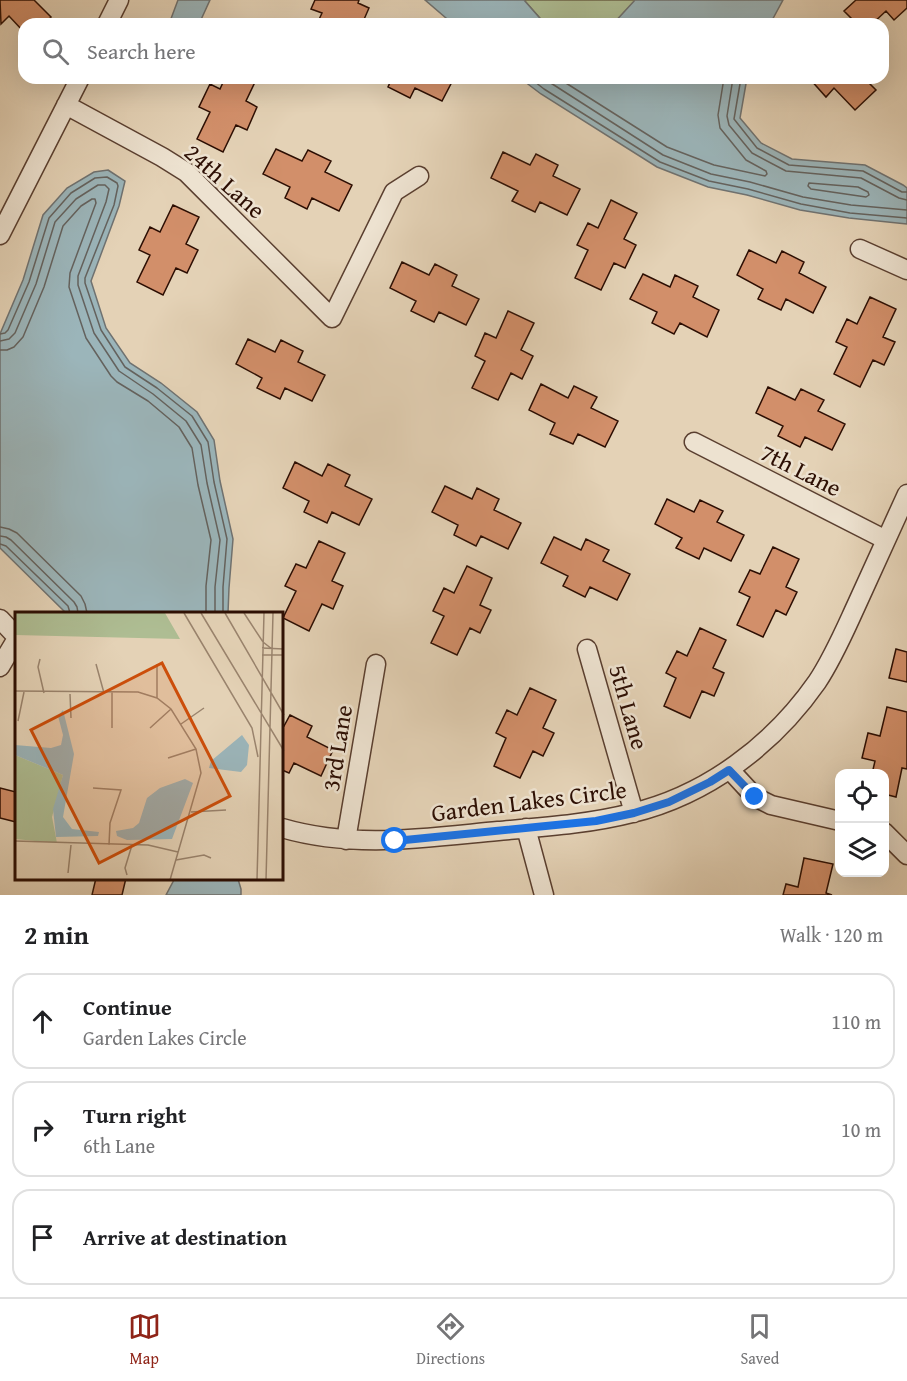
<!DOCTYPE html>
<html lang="en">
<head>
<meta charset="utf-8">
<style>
  :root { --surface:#fff; --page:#f6f6f6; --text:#202124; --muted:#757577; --line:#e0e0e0; --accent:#8f2418 }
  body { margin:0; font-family:"Gentium Book Plus",serif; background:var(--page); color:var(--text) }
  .controls { position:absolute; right:18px; bottom:18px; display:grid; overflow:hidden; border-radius:12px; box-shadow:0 6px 24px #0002 }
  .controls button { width:54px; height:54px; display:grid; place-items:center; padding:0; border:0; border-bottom:2px solid var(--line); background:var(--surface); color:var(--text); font:30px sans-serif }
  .stop { position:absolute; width:18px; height:18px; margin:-14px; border:4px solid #1a73e8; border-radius:50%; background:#fff }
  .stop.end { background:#1a73e8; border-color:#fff; box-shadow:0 2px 6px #0008 }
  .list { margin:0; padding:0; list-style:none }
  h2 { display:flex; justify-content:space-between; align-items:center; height:78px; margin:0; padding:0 24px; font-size:26px }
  h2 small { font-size:20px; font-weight:400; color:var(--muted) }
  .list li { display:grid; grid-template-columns:39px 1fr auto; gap:18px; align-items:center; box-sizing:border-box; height:96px; margin:0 12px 12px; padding:0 12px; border:2px solid var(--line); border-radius:18px }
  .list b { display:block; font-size:22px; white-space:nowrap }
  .list p { margin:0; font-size:20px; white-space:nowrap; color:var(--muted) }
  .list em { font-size:20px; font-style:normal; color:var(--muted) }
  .icon { flex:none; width:33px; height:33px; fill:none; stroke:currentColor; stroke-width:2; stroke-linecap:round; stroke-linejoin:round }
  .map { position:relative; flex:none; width:907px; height:895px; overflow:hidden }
  .search { position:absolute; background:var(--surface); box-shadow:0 6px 24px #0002; left:18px; right:18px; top:18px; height:66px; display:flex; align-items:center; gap:15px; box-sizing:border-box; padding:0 21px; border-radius:18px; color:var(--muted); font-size:22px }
  .sheet { height:402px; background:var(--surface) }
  nav { display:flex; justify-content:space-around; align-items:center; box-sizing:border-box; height:84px; border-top:2px solid var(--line); background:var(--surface); font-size:16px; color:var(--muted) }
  nav a { display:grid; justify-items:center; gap:3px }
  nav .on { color:var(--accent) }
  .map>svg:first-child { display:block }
  .green { fill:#aebd93; stroke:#6d664b; stroke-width:1.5 }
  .water { fill:#9bb5ba; stroke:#6f7271; stroke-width:1.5 }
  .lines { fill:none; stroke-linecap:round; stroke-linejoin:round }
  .shore { stroke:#64625e; stroke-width:1.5 }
  .building { fill:#d28f6a; stroke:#2c0e03; stroke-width:1.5 }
  .minor-casing { stroke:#5a3f30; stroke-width:21 }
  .minor { stroke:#ede2d0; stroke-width:18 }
  .route { stroke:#1a73e8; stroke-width:8 }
  .labels { text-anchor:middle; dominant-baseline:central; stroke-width:5; stroke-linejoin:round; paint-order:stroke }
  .street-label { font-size:24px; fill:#2c0e03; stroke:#ede2d0 }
  .inset-road { fill:none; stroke:#9a846e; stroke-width:1.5 }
  .view { fill:#cc4e0b; fill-opacity:0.15; stroke:#cc4e0b; stroke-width:3 }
  .inset-edge { fill:none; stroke:#2c0e03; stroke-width:3 }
</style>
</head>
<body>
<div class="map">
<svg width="907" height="895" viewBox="0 0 907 895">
  <rect width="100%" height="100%" fill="#e4d2b6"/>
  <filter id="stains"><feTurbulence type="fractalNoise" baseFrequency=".00333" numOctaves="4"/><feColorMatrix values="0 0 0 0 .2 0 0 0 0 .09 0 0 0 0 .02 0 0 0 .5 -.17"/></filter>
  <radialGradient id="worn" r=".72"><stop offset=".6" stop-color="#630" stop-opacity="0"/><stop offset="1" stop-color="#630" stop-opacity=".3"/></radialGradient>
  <path class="green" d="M524,0H636L613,24H545Z"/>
  <path class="water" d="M178,0H210L199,24H169Z
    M425,0H524L545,24H453Z
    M635,0H783L770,24H613Z
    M520,78H747L740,118L761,143L792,159L865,165L903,185L907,188V224L849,218L800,210L747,195L708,187L657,167L541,94Z
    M108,170L125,181L119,206L91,281L106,328L130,363L161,383L197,412L214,440L220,481L233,539L229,588L228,613H66L0,548V334L23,280L43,215L67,188L94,172Z
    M175,878L238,879L241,889V895H166Z"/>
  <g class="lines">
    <path class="shore" d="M530,78L544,89L660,162L709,181L748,189L801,204L850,213L907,218
      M543,78L663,155L711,174L750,182L803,197L851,205L907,210
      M558,78L667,147L714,165L765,176L767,174L766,171L746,160L720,128L718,115L724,78
      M733,78L727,116L729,125L752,153L786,171L861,178L899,198L907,200
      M741,78L734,119L757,148L789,165L863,171L902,192H907
      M809,183L858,187L868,192L869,195L866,197L811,189L808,186Z
      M0,334L5,333L8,330L29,282L49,218L71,193L95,178L107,177L117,183L118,186L114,205L85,278V283L101,330L125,367L157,388L192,416L208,442L214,482L227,539L223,587V613
      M0,341L9,339L15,333L36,284L55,222L76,199L98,185H105L109,189L106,202L78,276V285L94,333L119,371L153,394L186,421L201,445L207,483L220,540L215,587V613
      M0,350H7L14,347L23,337L44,287L63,226L81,206L92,199H95L96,203L70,273L69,287L86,338L111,376L117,382L148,401L179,427L192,448L198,485L211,540L206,586V613
      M0,527L9,529L17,533L81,596L85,604L87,613
      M0,536L6,537L11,540L74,602L77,607L78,613
      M0,544L6,546L68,606L70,613"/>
  </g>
  <path class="building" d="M0,0H34L51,17L44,24H24V32L9,16L1,24Z
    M315,0H359L358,3L369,8L362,24H317L322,13L311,9Z
    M856,0H907V8L894,20L886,11L872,24H857L844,11Z
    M225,78H257L246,101L257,107L247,130L236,125L223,152L197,139L210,112L199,107L210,84L220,89Z
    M392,78H454L442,101L415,88L410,98L388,87Z
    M809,78H864L876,90L855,110L834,88L826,97Z
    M276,149L302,161L308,150L331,161L325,172L352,185L339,211L312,198L307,209L285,198L290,187L263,174Z
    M503,152L530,165L536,154L558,165L553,176L580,189L567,215L540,202L535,212L512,201L518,191L491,178Z
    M611,200L637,213L624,239L636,245L625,268L614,263L601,290L575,278L588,250L577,245L588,223L598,228Z
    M173,205L199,217L186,244L198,250L187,273L176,268L163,295L137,282L150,255L139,250L150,227L160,232Z
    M749,250L776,263L782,251L804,262L799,273L826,287L813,313L786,299L781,310L758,299L763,289L737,275Z
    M402,262L429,275L435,264L457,275L452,286L479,299L466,325L439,312L434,322L411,311L416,301L390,288Z
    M643,274L670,287L675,275L698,286L693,297L719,310L707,337L680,323L674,334L652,323L657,312L630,299Z
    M870,297L896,309L883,337L895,342L884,365L873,360L860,387L834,374L847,347L836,342L847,319L857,324Z
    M508,311L534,323L521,350L533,356L522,379L511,373L498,400L472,388L485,361L475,356L485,333L496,338Z
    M248,339L275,352L281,340L303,351L298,362L325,375L312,401L285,388L280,399L257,388L262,378L236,364Z
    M541,384L568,398L574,386L597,397L591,408L618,421L605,447L578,434L573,444L550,434L555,423L529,410Z
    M768,387L795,400L801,389L824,400L818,411L845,424L832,450L805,437L800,447L778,436L783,426L756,413Z
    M295,462L322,476L328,464L350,475L345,486L372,499L359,525L332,512L327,523L304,512L309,501L283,488Z
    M445,486L472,499L477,488L499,499L494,510L521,523L508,549L481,536L476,546L454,535L458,525L432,512Z
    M667,499L694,512L700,500L723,511L717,522L744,535L731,561L704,548L699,559L676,548L682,538L655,524Z
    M554,537L581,550L586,539L609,550L603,561L630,574L617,600L590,587L585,597L563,586L568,576L541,563Z
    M319,541L345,553L332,581L343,586L333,609L322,604L309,631L283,618L296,591L285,586L296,564L306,568Z
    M773,547L799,559L786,587L797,592L786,615L776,610L763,637L737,625L750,597L739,592L750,570L760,574Z
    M467,566L492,578L480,605L491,610L480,633L470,628L457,655L431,643L444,616L433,611L444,588L454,593Z
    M700,628L726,640L713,668L724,673L714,696L702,691L690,718L664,706L676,678L666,673L677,651L687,656Z
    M896,649L907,652V682L889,678Z
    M530,688L556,700L543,728L554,733L543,756L533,751L520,778L494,766L506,738L496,733L507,710L517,715Z
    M887,707L907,712V769L902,768L896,797L884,794V774H872L875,761L862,758L868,733L880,736Z
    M290,715L312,726L307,737L333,750L321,776L294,763L289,773L282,770V725L284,726Z
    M0,788L16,792V822L0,818Z
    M804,858L833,864L826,893L832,895H783L786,884L798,887Z
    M96,878H126L122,895H92Z"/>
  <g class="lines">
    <defs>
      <path id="minor" d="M107,24L119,0
        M66,105L162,157L186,172L332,318L394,192L419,176
        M0,235L80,78
        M860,249L907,270
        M694,442L886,540
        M0,619L16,636
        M587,649L634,813
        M0,667L16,640
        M730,770L755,797L771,805L840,821
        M282,828C354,849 424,838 498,831C543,827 589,824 632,813C707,795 773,745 817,682C833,658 844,632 856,606C873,569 890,532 907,494
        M526,828L544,895
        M884,832L907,855
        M346,840L376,664"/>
    </defs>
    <use href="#minor" class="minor-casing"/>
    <use href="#minor" class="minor"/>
  </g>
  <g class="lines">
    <path class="route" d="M395,841L596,821L634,813L669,802L710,782L729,770L755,797"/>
  </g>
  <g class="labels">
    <g class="street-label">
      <text transform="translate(225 181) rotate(42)">24th Lane</text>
      <text transform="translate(801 470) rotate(27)">7th Lane</text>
      <text transform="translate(629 707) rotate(74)">5th Lane</text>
      <text transform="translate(337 748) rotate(-81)">3rd Lane</text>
      <text transform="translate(529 801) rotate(-7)">Garden Lakes Circle</text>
    </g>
  </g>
  <g transform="translate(15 612)">
    <rect width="268" height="268" fill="#e4d2b6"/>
    <path d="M0,1H150L165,27L0,23ZM0,143L48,163L37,205L42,231L0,227Z" fill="#aebd93"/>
    <path d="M48,98L59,142L48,205L57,217L84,220L83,224L41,225L38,197L48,163L0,143V133L36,136L46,133L48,123L43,104ZM227,123L234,133L232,153L226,160L194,156L196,149ZM170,167L178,171L157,227L112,228L102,224L101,219L118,216L124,211L132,186L145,176Z" fill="#9bb5ba"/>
    <path class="inset-road" d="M169,1L237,116L243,145M186,1L269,139M210,1L269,103M229,1L248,30L257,37M247,36L269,37M247,43H269M25,47L23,55L29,81M81,52L89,81M142,52V86M0,79L123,80L142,86L156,97L181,137L186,161L155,268M97,80V116M55,82L56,106M3,109L9,80M166,112L189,96M135,116L156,97M153,146L181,137M78,176L106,178L95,211L94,233M176,200L211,198M0,229L133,233L163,240M161,248L189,243L196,246M53,261L56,233M112,263L110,256L117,233M242,268L249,1M251,268L258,1"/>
    <path class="view" d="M147,51L215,184L84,251L16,118Z"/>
    <rect width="268" height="268" class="inset-edge"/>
  </g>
  <rect width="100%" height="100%" filter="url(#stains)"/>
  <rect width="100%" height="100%" fill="url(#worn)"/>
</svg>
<div class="controls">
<button><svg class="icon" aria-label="locate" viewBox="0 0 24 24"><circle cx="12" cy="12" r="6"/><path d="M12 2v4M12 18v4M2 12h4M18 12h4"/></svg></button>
<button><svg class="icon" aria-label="layers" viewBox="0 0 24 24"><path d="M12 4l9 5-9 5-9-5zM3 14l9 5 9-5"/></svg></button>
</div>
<div class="stop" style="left:395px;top:841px"></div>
<div class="stop end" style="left:755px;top:797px"></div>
<div class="search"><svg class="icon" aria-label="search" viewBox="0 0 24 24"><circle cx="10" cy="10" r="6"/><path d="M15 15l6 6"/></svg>Search here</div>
</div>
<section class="sheet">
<h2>2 min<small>Walk · 120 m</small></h2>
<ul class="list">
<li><svg class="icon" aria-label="ahead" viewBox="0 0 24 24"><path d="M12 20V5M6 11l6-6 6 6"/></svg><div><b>Continue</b><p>Garden Lakes Circle</p></div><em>110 m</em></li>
<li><svg class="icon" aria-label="right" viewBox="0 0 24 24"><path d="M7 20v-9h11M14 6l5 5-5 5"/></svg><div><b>Turn right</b><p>6th Lane</p></div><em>10 m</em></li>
<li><svg class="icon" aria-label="arrive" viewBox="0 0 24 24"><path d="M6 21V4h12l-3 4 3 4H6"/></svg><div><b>Arrive at destination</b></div></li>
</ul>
</section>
<nav>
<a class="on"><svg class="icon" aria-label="map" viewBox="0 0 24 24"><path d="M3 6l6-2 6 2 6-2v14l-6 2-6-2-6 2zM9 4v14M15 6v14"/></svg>Map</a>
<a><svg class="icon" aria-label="directions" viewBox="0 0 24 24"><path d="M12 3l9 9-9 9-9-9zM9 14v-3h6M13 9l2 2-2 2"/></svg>Directions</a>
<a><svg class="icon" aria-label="saved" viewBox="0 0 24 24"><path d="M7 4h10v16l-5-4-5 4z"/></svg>Saved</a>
</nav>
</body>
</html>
